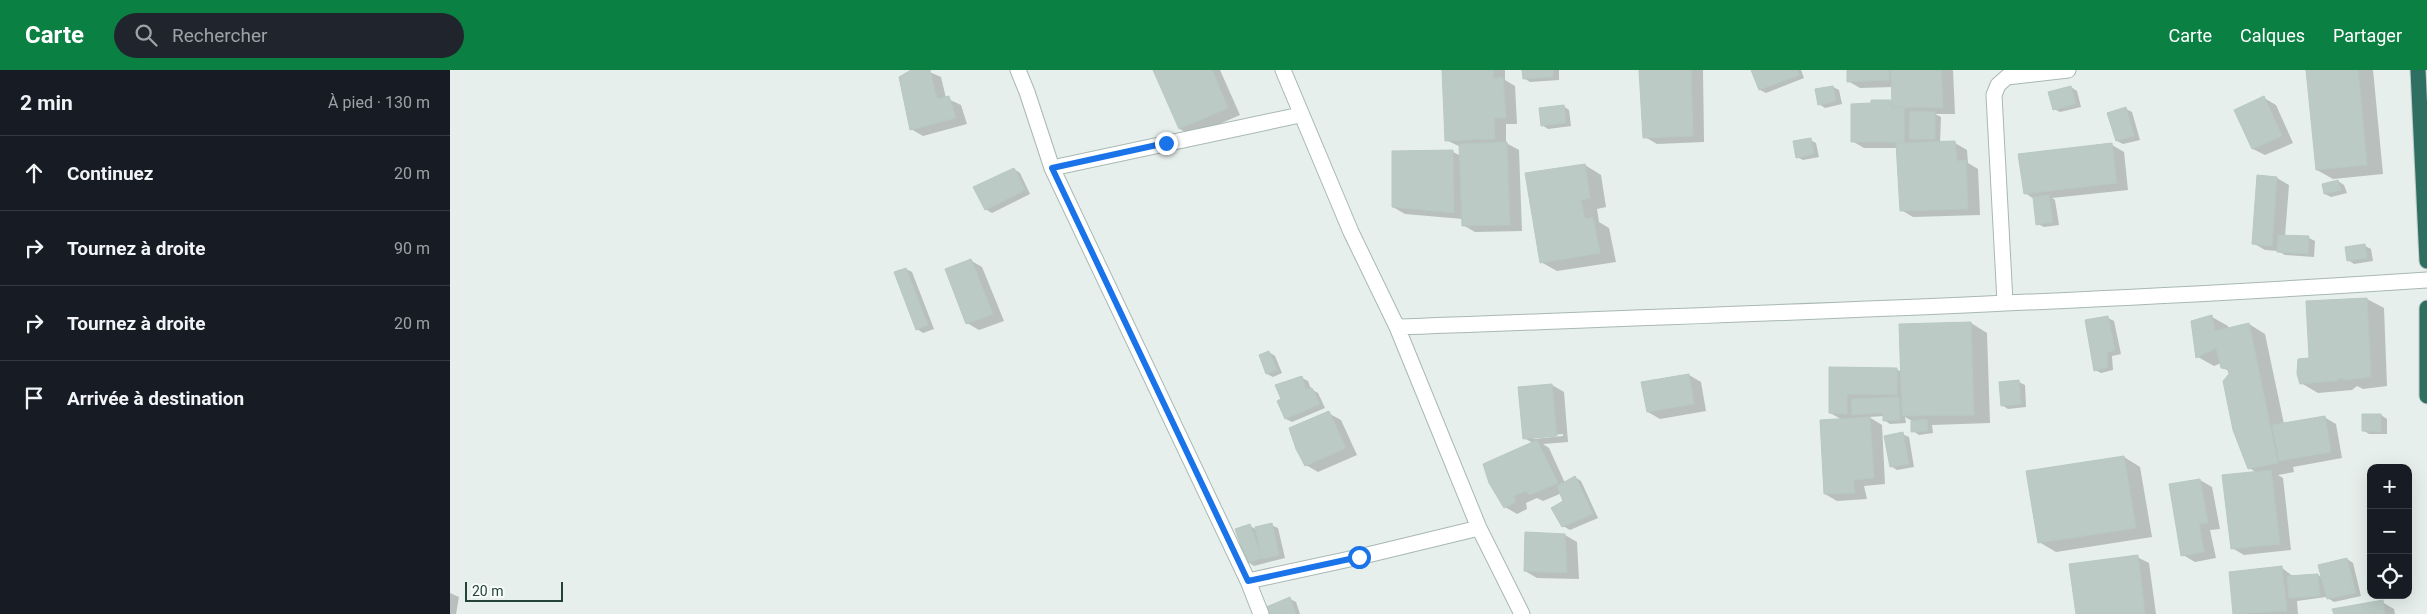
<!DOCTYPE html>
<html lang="fr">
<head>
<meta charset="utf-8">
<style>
  :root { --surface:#171b24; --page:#20242c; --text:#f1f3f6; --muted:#9ea1a6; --line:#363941; --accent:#0b8043 }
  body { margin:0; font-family:Roboto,sans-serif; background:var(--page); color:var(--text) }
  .controls { position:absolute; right:15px; bottom:15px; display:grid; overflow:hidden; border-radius:10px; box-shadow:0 5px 20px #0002 }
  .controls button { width:45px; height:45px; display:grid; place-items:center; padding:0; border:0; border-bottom:1px solid var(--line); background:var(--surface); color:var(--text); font:25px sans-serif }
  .scale { position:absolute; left:15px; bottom:12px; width:98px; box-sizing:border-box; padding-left:5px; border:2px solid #24423a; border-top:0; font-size:14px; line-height:18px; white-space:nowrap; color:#24423a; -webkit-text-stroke:4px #f7fbf9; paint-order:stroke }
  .stop { position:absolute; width:15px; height:15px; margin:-11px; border:4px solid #1a73e8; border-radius:50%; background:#fff }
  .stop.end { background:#1a73e8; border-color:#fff; box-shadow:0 1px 5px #0008 }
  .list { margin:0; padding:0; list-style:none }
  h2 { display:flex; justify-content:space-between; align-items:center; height:65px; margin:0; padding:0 20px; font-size:21px }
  h2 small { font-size:16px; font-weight:400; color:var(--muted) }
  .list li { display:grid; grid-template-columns:32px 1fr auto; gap:15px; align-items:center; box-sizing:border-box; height:75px; padding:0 20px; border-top:1px solid var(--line) }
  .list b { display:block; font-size:19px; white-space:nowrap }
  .list em { font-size:16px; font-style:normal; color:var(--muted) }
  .icon { flex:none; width:28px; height:28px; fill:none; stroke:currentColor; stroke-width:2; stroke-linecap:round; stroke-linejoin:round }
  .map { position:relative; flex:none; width:1977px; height:544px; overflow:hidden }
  header { display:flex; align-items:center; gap:30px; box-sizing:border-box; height:70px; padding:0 25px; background:var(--accent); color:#fff }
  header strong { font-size:24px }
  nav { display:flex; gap:28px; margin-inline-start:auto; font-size:18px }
  .search { width:350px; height:45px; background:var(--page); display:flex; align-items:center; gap:12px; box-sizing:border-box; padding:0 18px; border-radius:28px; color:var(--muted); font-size:19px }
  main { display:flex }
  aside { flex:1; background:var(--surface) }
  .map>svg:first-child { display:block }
  .shadow { fill:#0003; fill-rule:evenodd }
  .building { fill:#bbcac4; stroke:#b8c9c2 }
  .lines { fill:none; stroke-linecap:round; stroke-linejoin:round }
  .street-casing { stroke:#a8b8b2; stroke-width:17 }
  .highway-casing { stroke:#c2cac8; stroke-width:17 }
  .street { stroke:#fff; stroke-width:15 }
  .highway { stroke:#2f6f62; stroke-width:15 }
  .route { stroke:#1a73e8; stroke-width:6 }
</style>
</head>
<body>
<header>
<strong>Carte</strong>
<div class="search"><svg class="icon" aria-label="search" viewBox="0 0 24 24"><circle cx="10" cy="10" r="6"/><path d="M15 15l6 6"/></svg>Rechercher</div>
<nav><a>Carte</a><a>Calques</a><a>Partager</a></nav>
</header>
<main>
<aside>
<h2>2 min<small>À pied · 130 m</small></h2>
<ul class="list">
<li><svg class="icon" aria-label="ahead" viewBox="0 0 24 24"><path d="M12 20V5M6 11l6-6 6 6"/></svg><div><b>Continuez</b></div><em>20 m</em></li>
<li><svg class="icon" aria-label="right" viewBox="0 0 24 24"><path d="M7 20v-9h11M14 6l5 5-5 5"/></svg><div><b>Tournez à droite</b></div><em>90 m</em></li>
<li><svg class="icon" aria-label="right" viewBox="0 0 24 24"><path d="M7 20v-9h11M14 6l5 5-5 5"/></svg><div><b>Tournez à droite</b></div><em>20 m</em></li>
<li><svg class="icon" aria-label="arrive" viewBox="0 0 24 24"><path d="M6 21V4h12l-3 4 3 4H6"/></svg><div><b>Arrivée à destination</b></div></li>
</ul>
</aside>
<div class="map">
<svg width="1977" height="544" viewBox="0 0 1977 544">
  <rect width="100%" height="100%" fill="#e6efeb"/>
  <path class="shadow" d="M475,0L491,7L496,28L511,35L517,54L473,66L461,59Z
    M704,0H770L790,45L742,66L730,59Z
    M993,0H1055V10L1065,16L1067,54H1056V73L1069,80L1072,161L1025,162L1013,155V149L955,144L943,137L1003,82L1011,86V77L996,70Z
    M1073,0H1109V10L1080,12L1074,8Z
    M1190,0H1253L1254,72L1207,74L1195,67Z
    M1302,0H1351L1354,8L1316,23L1310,20Z
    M1398,0H1503L1505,44H1485L1491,47L1490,73H1505L1517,80L1518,93L1528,99L1530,145L1463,147L1451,140L1448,78H1414L1402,71L1423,31H1443V17L1410,18L1398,11Z
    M1857,0H1923L1933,104L1883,109L1867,100Z
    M1383,17L1389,20L1392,34L1375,38L1369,34Z
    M1621,17L1627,21L1631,37L1610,42L1604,39Z
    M1814,28L1826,35L1843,73L1815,85L1803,79Z
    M1113,36L1119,40L1121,56L1098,59L1092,55Z
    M1676,39L1682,42L1690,70L1673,74L1667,71Z
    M1360,70L1366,73L1369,87L1353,90L1347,87Z
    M1662,75L1674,82L1678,120L1602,128L1605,130L1609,155L1594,157L1588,154L1584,129L1575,123Z
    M1135,95L1151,105L1156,137L1147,139L1149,152L1159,158L1166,192L1107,201L1091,192Z
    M564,99L570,103L580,124L542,143L535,139Z
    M1827,108L1839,115L1835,166L1859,168L1865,171L1864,187L1835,185L1828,181L1815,180L1803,173Z
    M1888,111L1894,115L1897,123L1881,127L1875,124Z
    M1915,176L1921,179L1923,191L1904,194L1898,190Z
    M520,190L532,197L554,251L529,260L517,253Z
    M456,199L462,202L484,259L473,263L467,259Z
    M1917,229L1934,238L1937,316L1913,319L1907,316L1902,320L1868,323L1851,313L1860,289L1857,233Z
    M1762,247L1778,256L1779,259L1799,254L1815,264L1834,354L1874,347L1886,354L1892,388L1843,397L1844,402L1828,405L1833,408L1841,480L1794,485L1782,478L1806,402L1799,398L1780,302L1772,297L1771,293L1764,296L1748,287Z
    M1658,248L1664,251L1671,284L1662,286L1663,300L1651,303L1645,300Z
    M1521,253L1537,263L1540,353L1482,355L1483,363L1469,365L1463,361L1462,351L1455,347L1456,353L1440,354L1434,350V346L1419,347L1432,355L1435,414L1414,416L1417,429L1387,431L1375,424L1391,349L1380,343V299H1446L1452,302Z
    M819,282L825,286L832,303L823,307L817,304L810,285Z
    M1239,305L1251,312L1256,341L1210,349L1198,342Z
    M852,308L858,311L861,319L868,323L875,338L842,352L836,349Z
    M1569,312L1575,315L1576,337L1558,339L1552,335Z
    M1102,315L1114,322L1118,372L1093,374L1099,378L1115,413L1125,407L1131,411L1148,448L1120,460L1113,456L1115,432L1112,423L1093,431L1087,428L1076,433L1077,439L1067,444L1055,437L1083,373L1074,368ZM1113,364V366L1084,369V366Z
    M878,343L891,350L907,385L868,402L856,395Z
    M1931,345L1937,349V364H1919L1913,360Z
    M1452,364L1459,367L1464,397L1447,400L1441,396Z
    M1674,387L1690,397L1702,467L1606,482L1589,472Z
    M1750,410L1762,417L1770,459L1760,460L1766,488L1745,492L1733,485Z
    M821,455L828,458L835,488L804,496L798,492L800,456L807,460Z
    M1115,465L1127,472L1129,509L1087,508L1075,501Z
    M1687,487L1699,493L1706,544H1627Z
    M1897,489L1903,493L1911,526L1884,532L1876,527L1847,531L1848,544H1784L1780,503L1832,498L1844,507L1868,505L1873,508Z
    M0,523L9,527L6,544H0Z
    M840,529L846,532L850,544H812Z
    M1932,532L1944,539L1945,544H1885Z"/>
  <path class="building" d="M461,0H480L487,29L499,26L506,48L460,60L449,7Z
    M703,0H762L778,38L729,59Z
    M992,0H1043V9L1053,7L1056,48H1044L1045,69L995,71Z
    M1072,0H1103V7L1073,9Z
    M1189,0H1241L1243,66L1193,68Z
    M1301,0H1347L1349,5L1309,20Z
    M1397,0H1439V10L1397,12Z
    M1441,0H1491L1493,38L1442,37Z
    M1856,0H1908L1917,95L1866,100Z
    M1383,16L1386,31L1368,35L1365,19Z
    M1621,16L1626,34L1603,40L1598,22Z
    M1814,26L1832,66L1802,79L1784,40Z
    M1421,30H1441L1442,38H1454V72H1401V34L1421,33Z
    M1114,35L1116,53L1091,56L1089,38Z
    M1676,37L1684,66L1666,71L1657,43Z
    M1460,41L1485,42V69H1459Z
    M1361,68L1364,84L1346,88L1343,71Z
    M1505,71L1507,91L1516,90L1518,139L1450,141L1446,73Z
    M1057,72L1060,155L1012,156L1009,74Z
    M1662,73L1667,113L1574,124L1568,84Z
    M1003,80L1004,143L942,137V81Z
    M1135,94L1140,128L1131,130L1135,149L1143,147L1150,183L1090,193L1075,103Z
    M564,98L575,120L535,140L523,117Z
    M1807,105L1827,107L1822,176L1802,174Z
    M1888,110L1891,120L1874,124L1872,114Z
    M1599,125L1603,152L1586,155L1583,127Z
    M1828,165L1859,166L1858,184L1827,182Z
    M1915,174L1917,188L1897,191L1895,177Z
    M521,189L543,244L516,254L495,199Z
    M456,198L478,255L466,260L444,202Z
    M1917,228L1921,307L1896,310L1890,308L1885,311L1850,314L1847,304L1848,289L1859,288L1856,231Z
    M1762,245L1765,261L1799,253L1828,393L1798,399L1783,360L1773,311L1779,304L1778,299L1771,298L1766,278L1746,288L1741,251Z
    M1658,246L1665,280L1657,283L1658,297L1644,301L1635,250Z
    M1521,252L1524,345L1452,346L1449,254Z
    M819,281L827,300L816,304L809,285Z
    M1379,297L1447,298V325L1397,324V344L1379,343Z
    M1239,304L1244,334L1197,342L1191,312Z
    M852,306L856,319L862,318L870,334L835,349L827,331L831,329L825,315Z
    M1569,310L1571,334L1551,336L1549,312Z
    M1102,314L1107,366L1073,369L1068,317Z
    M1449,327L1450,350L1433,351V343L1402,345L1401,329Z
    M879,341L896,378L855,396L846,379L839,358Z
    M1912,344H1931V362L1912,361Z
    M1875,346L1881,382L1829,391L1822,355Z
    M1420,347L1424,408L1403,410L1405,423L1374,424L1370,350Z
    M1477,349L1478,361L1461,362V351Z
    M1453,362L1459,394L1440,397L1434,366Z
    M1087,370L1108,413L1080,425L1076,421L1064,426L1066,432L1054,438L1039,413L1033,394Z
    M1674,386L1686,458L1588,473L1576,401Z
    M1821,400L1830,474L1781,479L1772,405Z
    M1125,406L1143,444L1112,457L1101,438L1113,431L1107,416Z
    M1750,409L1758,453L1749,454L1754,482L1731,486L1719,414Z
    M822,453L829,485L812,489L805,457Z
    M800,454L812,488L797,493L785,459Z
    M1075,462L1115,464L1117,503L1074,501Z
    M1688,485L1695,544H1626L1619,494Z
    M1897,488L1906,523L1877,529L1868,495Z
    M1832,496L1837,541L1783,544L1779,502Z
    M1868,504L1870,526L1839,528L1837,506Z
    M840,527L846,544H811L809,540Z
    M1933,530L1935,544H1884L1882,539Z"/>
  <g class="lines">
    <defs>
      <path id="street" d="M568,0L577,22L602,98L798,511L811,544
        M833,0L901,162L947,257L1029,458L1072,544
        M602,98L850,45
        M1555,232L1544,25L1548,15L1557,7L1618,0
        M947,257C1290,244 1634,233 1977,210
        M798,511L909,487L1029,458"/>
      <path id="highway" d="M1968,0L1977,191
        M1977,238V326"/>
    </defs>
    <use href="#street" class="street-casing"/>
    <use href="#highway" class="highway-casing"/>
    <use href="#street" class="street"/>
    <use href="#highway" class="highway"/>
  </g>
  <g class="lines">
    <path class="route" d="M716,73L602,98L798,511L909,487"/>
  </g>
</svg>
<div class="controls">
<button>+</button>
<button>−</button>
<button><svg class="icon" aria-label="locate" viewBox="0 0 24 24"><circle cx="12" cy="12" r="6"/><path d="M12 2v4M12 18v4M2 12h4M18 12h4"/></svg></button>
</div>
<div class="scale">20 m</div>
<div class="stop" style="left:909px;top:487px"></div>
<div class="stop end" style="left:716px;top:73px"></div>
</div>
</main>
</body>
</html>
